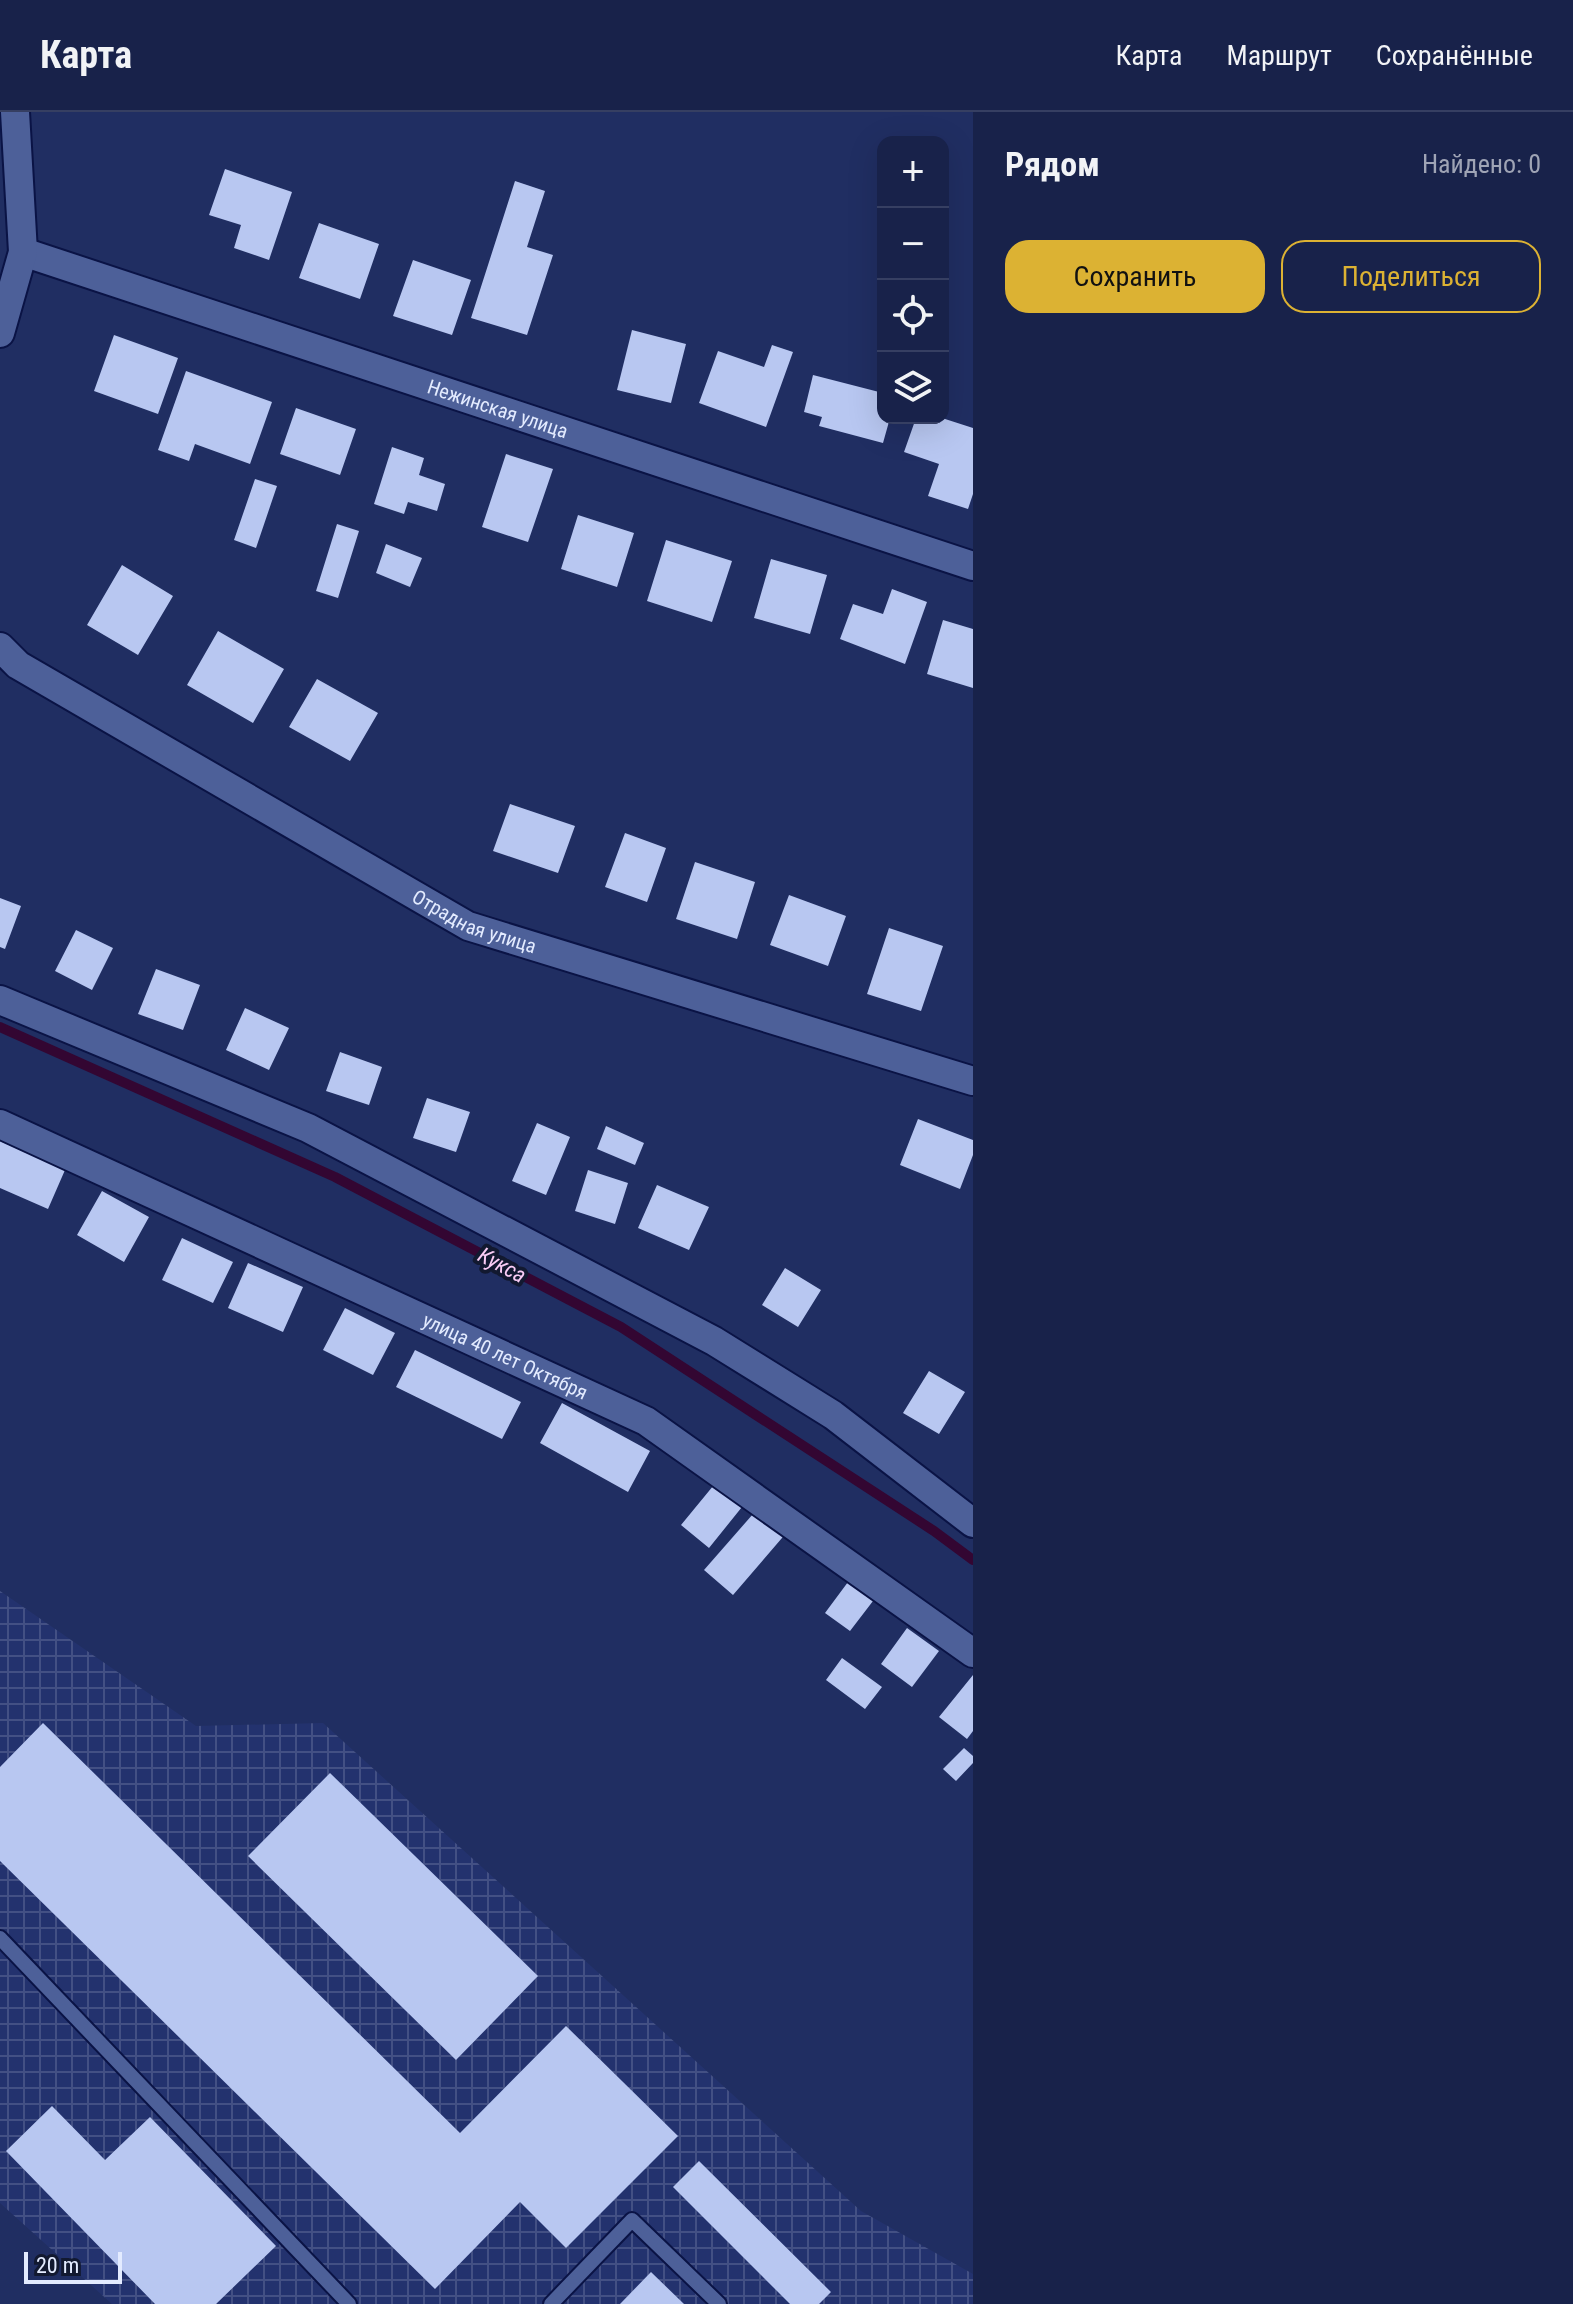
<!DOCTYPE html>
<html lang="ru">
<head>
<meta charset="utf-8">
<style>
  :root { --surface:#18224a; --page:#252f54; --text:#f1f3f6; --muted:#9fa4b5; --line:#363f62; --accent:#dcb233 }
  body { margin:0; font-family:"Roboto Condensed",sans-serif; background:var(--page); color:var(--text) }
  .controls { position:absolute; right:24px; top:24px; display:grid; overflow:hidden; border-radius:16px; box-shadow:0 8px 32px #0002 }
  .controls button { width:72px; height:72px; display:grid; place-items:center; padding:0; border:0; border-bottom:2px solid var(--line); background:var(--surface); color:var(--text); font:40px sans-serif }
  .scale { position:absolute; left:24px; bottom:20px; width:98px; box-sizing:border-box; padding-left:8px; border:4px solid #e3ebff; border-top:0; font-size:22px; line-height:28px; white-space:nowrap; color:#e3ebff; -webkit-text-stroke:6px #121930; paint-order:stroke }
  .list { margin:0; padding:0; list-style:none }
  h2 { display:flex; justify-content:space-between; align-items:center; height:104px; margin:0; padding:0 32px; font-size:34px }
  h2 small { font-size:26px; font-weight:400; color:var(--muted) }
  .actions { display:flex; gap:16px; padding:24px 32px }
  .actions a { flex:1; padding:18px 0; border:2px solid var(--accent); border-radius:24px; text-align:center; font-size:28px; color:var(--accent) }
  .actions .main { background:var(--accent); color:#111 }
  .icon { flex:none; width:44px; height:44px; fill:none; stroke:currentColor; stroke-width:2; stroke-linecap:round; stroke-linejoin:round }
  .map { position:relative; flex:none; width:973px; height:2192px; overflow:hidden }
  header { display:flex; align-items:center; gap:48px; box-sizing:border-box; height:112px; padding:0 40px; background:var(--surface); border-bottom:2px solid var(--line) }
  header strong { font-size:38px }
  nav { display:flex; gap:44px; margin-inline-start:auto; font-size:28px }
  main { display:flex }
  aside { flex:1; background:var(--surface) }
  .map>svg:first-child { display:block }
  .industrial { fill:url(#industrial-grid) }
  .lines { fill:none; stroke-linecap:round; stroke-linejoin:round }
  .stream { stroke:#330632; stroke-width:10 }
  .building { fill:#b8c7f1 }
  .lane-casing { stroke:#0a1345; stroke-width:18 }
  .street-casing { stroke:#0a1345; stroke-width:32 }
  .lane { stroke:#4d6099; stroke-width:14 }
  .street { stroke:#4d6099; stroke-width:28 }
  .labels { text-anchor:middle; dominant-baseline:central; stroke-width:8; stroke-linejoin:round; paint-order:stroke }
  .street-label { font-size:20px; fill:#e3ebff; stroke:#121930 }
  .water-label { font-size:22px; font-style:italic; fill:#facdf6; stroke:#121930 }
</style>
</head>
<body>
<header>
<strong>Карта</strong>
<nav><a>Карта</a><a>Маршрут</a><a>Сохранённые</a></nav>
</header>
<main>
<div class="map">
<svg width="973" height="2192" viewBox="0 0 973 2192">
  <defs>
    <pattern id="industrial-grid" width="8" height="8" patternUnits="userSpaceOnUse" patternTransform="scale(2)"><rect width="8" height="8" fill="#23326e"/><path d="M0 4h8M4 0v8" fill="none" stroke="#435084"/></pattern>
  </defs>
  <rect width="100%" height="100%" fill="#202e62"/>
  <path class="industrial" d="M0,1479L196,1614L323,1611L861,2099L973,2162V2192H112L0,2091Z"/>
  <g class="lines">
    <path class="stream" d="M0,915L335,1065L621,1215L934,1419L973,1448"/>
  </g>
  <path class="building" d="M225,57L292,80L269,148L234,136L241,113L209,103Z
    M515,69L545,79L527,135L553,143L527,223L471,206Z
    M319,111L379,132L360,187L299,166Z
    M413,148L471,168L452,223L393,204Z
    M632,218L686,232L671,291L617,278Z
    M114,223L178,246L158,302L94,279Z
    M772,233L793,240L766,315L699,291L718,239L764,255Z
    M186,259L272,290L250,352L195,332L189,349L158,338Z
    M813,263L883,281V306H890L883,331L819,314L822,305L804,300Z
    M296,296L356,317L340,363L280,342Z
    M916,306H942L973,316V382L968,397L928,384L939,352L904,340Z
    M392,335L424,346L419,363L445,372L437,399L408,390L404,402L374,392Z
    M506,342L553,357L528,430L482,415Z
    M255,367L277,374L256,436L234,428Z
    M578,403L634,421L617,475L561,457Z
    M337,412L359,419L338,486L316,479Z
    M666,428L732,449L712,510L647,489Z
    M386,432L422,446L410,475L376,461Z
    M771,447L827,463L810,522L754,506Z
    M122,453L173,484L138,543L87,513Z
    M892,477L927,490L905,552L840,527L853,492L883,502Z
    M943,508L973,517V576L927,562Z
    M218,519L284,557L253,611L187,573Z
    M317,567L378,601L350,649L289,615Z
    M510,692L575,714L558,761L493,739Z
    M625,721L666,736L647,790L605,775Z
    M695,750L755,770L737,827L676,807Z
    M789,783L846,804L828,854L770,833Z
    M0,786L21,794L5,837L0,835Z
    M889,816L943,834L921,899L867,882Z
    M76,818L113,836L92,878L55,859Z
    M156,857L200,873L183,918L138,902Z
    M245,896L289,916L269,958L226,938Z
    M340,940L382,955L369,993L326,979Z
    M427,986L470,1000L456,1040L413,1026Z
    M918,1007L973,1028V1043L960,1077L900,1053Z
    M537,1011L570,1025L546,1083L512,1069Z
    M606,1014L644,1031L635,1053L597,1037Z
    M0,1029L65,1058L48,1097L0,1076Z
    M588,1058L628,1071L615,1112L575,1099Z
    M657,1073L709,1095L689,1138L638,1116Z
    M102,1079L149,1105L124,1150L77,1123Z
    M182,1126L233,1150L213,1191L162,1168Z
    M248,1151L303,1175L283,1220L228,1196Z
    M785,1156L821,1178L798,1215L762,1193Z
    M345,1196L395,1221L373,1263L323,1238Z
    M415,1238L521,1290L502,1327L396,1275Z
    M929,1259L965,1280L939,1322L903,1301Z
    M562,1291L650,1339L628,1380L540,1331Z
    M718,1368L746,1390L709,1436L681,1413Z
    M760,1394L788,1419L733,1483L704,1458Z
    M848,1470L873,1489L850,1519L825,1501Z
    M907,1516L939,1539L912,1575L881,1552Z
    M842,1546L882,1575L865,1597L826,1568Z
    M973,1563V1619L967,1627L939,1605Z
    M43,1611L460,2021L566,1914L678,2024L566,2136L520,2090L435,2177L0,1749V1655Z
    M964,1636L973,1644V1651L956,1669L943,1657Z
    M330,1661L538,1864L456,1948L248,1744Z
    M52,1994L105,2048L150,2005L276,2134L216,2192H155L6,2039Z
    M699,2049L831,2180L819,2192H790L673,2075Z
    M651,2160L684,2192H620Z"/>
  <g class="lines">
    <defs>
      <path id="lane" d="M0,1826L349,2192
        M551,2192L632,2108L719,2192"/>
      <g id="street">
        <path id="s1" d="M23,140L973,454"/>
        <path d="M0,221L23,140L15,0"/>
        <path id="s2" d="M0,535L18,553L468,814L973,969"/>
        <path d="M0,888L308,1016L714,1229L833,1303L973,1411"/>
        <path id="s3" d="M0,1012L646,1309L973,1541"/>
      </g>
    </defs>
    <use href="#lane" class="lane-casing"/>
    <use href="#street" class="street-casing"/>
    <use href="#lane" class="lane"/>
    <use href="#street" class="street"/>
  </g>
  <g class="labels">
    <g class="street-label">
      <text stroke="none"><textPath href="#s1" startOffset="500">Нежинская улица</textPath></text>
      <text stroke="none"><textPath href="#s2" startOffset="550">Отрадная улица</textPath></text>
      <text stroke="none"><textPath href="#s3" startOffset="556">улица 40 лет Октября</textPath></text>
    </g>
    <g class="water-label">
      <text transform="translate(502 1153) rotate(28)">Кукса</text>
    </g>
  </g>
</svg>
<div class="controls">
<button>+</button>
<button>−</button>
<button><svg class="icon" aria-label="locate" viewBox="0 0 24 24"><circle cx="12" cy="12" r="6"/><path d="M12 2v4M12 18v4M2 12h4M18 12h4"/></svg></button>
<button><svg class="icon" aria-label="layers" viewBox="0 0 24 24"><path d="M12 4l9 5-9 5-9-5zM3 14l9 5 9-5"/></svg></button>
</div>
<div class="scale">20 m</div>
</div>
<aside>
<h2>Рядом<small>Найдено: 0</small></h2>
<ul class="list">
</ul>
<div class="actions"><a class="main">Сохранить</a><a>Поделиться</a></div>
</aside>
</main>
</body>
</html>
